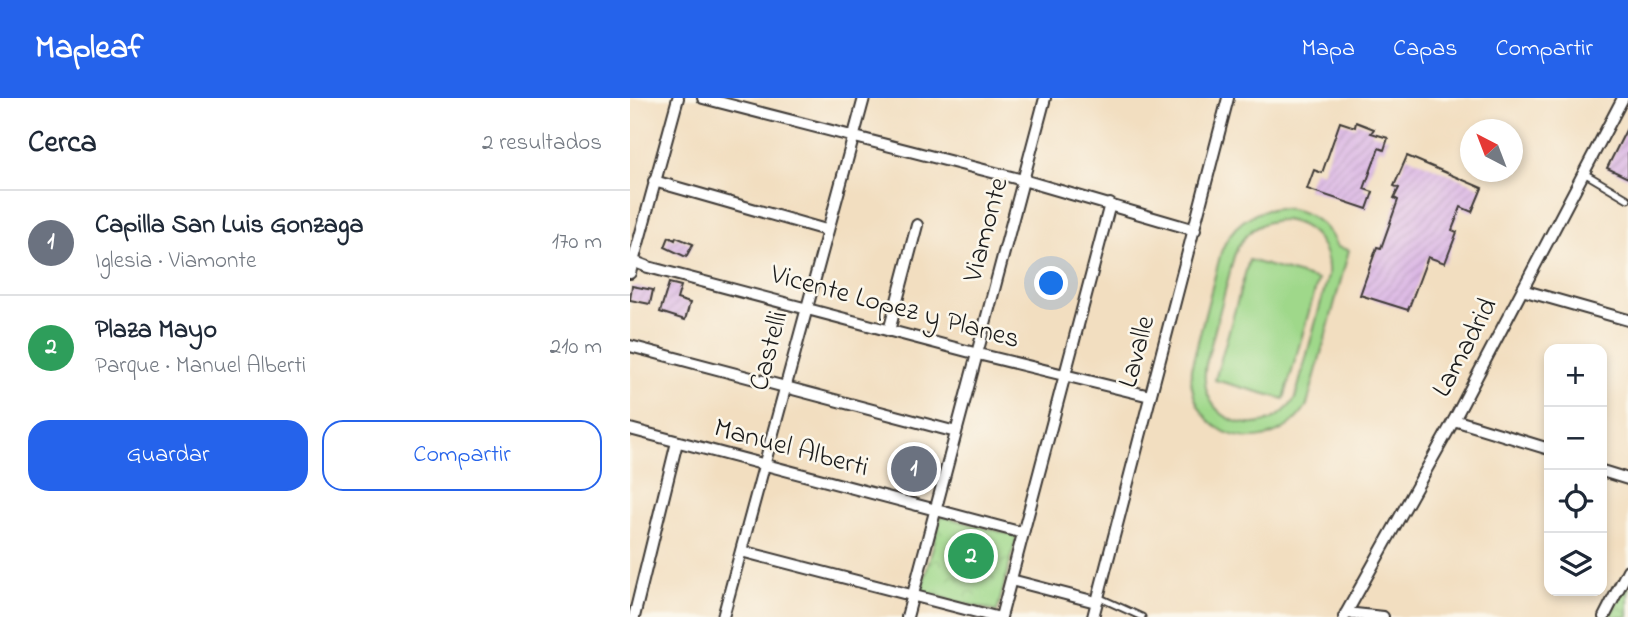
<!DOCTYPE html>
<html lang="es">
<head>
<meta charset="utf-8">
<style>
  :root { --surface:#fff; --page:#f6f6f7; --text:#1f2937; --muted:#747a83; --line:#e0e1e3; --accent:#2563eb }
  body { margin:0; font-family:"Indie Flower",sans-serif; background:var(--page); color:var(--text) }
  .controls { position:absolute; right:21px; bottom:21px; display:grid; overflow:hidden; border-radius:14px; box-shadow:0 4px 10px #0003 }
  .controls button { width:63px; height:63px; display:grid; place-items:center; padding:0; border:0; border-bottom:2px solid var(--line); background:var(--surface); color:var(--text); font:35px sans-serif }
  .compass { position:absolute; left:830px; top:21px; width:63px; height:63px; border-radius:50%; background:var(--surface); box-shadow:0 4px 10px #0003; rotate:318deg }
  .you { position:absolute; left:422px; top:186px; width:24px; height:24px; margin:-18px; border:5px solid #fff; border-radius:50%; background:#1a73e8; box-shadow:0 0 0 10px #1a73e833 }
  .badge { display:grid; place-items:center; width:46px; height:46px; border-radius:50%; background:var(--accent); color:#fff; font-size:23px; font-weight:700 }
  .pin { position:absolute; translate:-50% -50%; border:4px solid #fff; box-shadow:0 2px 7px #0006 }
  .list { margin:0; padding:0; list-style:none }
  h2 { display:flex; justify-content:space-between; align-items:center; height:91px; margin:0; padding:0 28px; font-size:30px }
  h2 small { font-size:23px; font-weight:400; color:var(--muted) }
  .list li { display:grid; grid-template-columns:46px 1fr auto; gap:21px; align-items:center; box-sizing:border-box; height:105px; padding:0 28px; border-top:2px solid var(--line) }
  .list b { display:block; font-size:26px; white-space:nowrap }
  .list p { margin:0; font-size:23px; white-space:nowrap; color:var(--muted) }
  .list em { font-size:23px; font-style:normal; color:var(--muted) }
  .actions { display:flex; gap:14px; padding:21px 28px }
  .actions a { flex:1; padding:16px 0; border:2px solid var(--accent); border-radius:21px; text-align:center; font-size:24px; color:var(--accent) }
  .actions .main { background:var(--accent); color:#fff }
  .icon { flex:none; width:38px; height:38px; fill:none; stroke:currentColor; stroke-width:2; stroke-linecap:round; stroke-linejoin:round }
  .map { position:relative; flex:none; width:998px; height:519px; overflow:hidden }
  header { display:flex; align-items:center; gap:42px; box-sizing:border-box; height:98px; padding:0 35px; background:var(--accent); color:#fff }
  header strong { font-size:33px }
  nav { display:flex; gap:38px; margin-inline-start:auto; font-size:24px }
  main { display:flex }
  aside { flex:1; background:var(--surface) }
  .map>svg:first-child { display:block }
  .park { fill:url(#park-crowns); stroke:#5e7a53; stroke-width:2 }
  .garden { fill:#9fd88a; stroke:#5e7a53; stroke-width:2; fill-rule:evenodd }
  .building { fill:url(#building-hatch) }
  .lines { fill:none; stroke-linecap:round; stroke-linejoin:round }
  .lane-casing { stroke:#3c3935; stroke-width:9 }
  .street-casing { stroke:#3c3935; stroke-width:14 }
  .lane { stroke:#fff; stroke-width:5 }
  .street { stroke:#fff; stroke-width:10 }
  .labels { text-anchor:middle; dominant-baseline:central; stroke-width:5; stroke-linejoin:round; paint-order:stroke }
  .street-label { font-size:28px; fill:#1c1c1c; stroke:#fbf7ec }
</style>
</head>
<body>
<header>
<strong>Mapleaf</strong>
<nav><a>Mapa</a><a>Capas</a><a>Compartir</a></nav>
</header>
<main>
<aside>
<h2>Cerca<small>2 resultados</small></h2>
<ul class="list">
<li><span class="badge" style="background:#6b7280">1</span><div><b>Capilla San Luis Gonzaga</b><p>Iglesia · Viamonte</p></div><em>170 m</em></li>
<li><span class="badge" style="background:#2e9e5b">2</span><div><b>Plaza Mayo</b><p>Parque · Manuel Alberti</p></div><em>210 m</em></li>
</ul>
<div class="actions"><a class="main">Guardar</a><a>Compartir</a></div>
</aside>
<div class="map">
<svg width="998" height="519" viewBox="0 0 998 519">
  <defs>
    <pattern id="park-crowns" width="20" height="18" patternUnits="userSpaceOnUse" patternTransform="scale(1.75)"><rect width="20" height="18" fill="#9fd88a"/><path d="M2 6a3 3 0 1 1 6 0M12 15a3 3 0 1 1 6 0" fill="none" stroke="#88b976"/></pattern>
    <pattern id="building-hatch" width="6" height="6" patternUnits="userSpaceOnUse" patternTransform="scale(1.75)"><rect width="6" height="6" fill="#d9b3e4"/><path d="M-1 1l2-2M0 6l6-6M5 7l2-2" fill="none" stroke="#ba99c3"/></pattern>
  </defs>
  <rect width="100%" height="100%" fill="#fbf7ec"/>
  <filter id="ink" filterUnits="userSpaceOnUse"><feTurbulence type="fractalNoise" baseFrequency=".0143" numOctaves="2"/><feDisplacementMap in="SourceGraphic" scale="14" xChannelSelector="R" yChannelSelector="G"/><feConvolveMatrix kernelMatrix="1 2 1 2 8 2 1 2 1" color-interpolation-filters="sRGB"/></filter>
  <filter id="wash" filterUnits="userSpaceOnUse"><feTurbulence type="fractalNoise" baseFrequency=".00686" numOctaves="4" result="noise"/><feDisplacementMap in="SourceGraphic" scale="28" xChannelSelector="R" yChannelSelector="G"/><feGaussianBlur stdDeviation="1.57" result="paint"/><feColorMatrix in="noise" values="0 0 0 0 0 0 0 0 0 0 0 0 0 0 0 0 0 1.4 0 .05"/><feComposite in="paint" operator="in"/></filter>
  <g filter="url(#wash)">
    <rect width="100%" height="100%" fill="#f2dec0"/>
    <path class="park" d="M311,418L387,438L367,514L291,494Z
      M998,483V519H979Z"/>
    <path class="garden" d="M648,110C675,110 697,124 707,149L719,152L677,307C640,366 557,341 561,271L591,154C601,128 620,113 648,110ZM654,122C683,126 700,149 698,178L665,301C632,349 565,323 576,266L604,158C612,135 630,122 654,122Z
      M619,162L688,182L654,301L585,282Z"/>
    <g id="blocks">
      <path class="building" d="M710,24L725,29L726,24L744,31L741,35L758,40L754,52L749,50L734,91L743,94L737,111L677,91L684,72L692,75Z
        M998,28V80L977,70Z
        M777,58L852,90L842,114L831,109L822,132L827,134L815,165L798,159L778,212L730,197L747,149L751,150L768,102L764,100L769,90L764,88Z
        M39,139L45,142L46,139L63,146L56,159L35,149Z
        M39,185L51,188L47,201L60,205L55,222L30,214Z
        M2,188L23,192L20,206L0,202Z"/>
    </g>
  </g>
  <g filter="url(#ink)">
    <use href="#blocks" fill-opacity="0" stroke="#3c3935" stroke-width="2"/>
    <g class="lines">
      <defs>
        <path id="lane" d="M954,75L998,101
          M468,499L512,519"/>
        <path id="street" d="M73,0L393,82L565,132
          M24,83L196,132
          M0,162L18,169L348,256L520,298
          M0,175L48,0
          M892,192L998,222
          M259,233L287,127
          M0,248L326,334
          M824,322L919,351
          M0,331L393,435
          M972,373L998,381
          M111,453L366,519
          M381,482L466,504
          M716,515L753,519
          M4,519L47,344
          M93,519L234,0
          M277,519L415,0
          M371,519L480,106
          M463,519L598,0
          M714,519L824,322L993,0
          M974,519L998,472"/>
      </defs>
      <use href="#lane" class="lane-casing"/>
      <use href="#street" class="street-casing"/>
      <use href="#lane" class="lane"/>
      <use href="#street" class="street"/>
    </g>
  </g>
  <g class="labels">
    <g class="street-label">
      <text transform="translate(357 132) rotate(-75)">Viamonte</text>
      <text transform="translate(265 210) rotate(15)">Vicente Lopez y Planes</text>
      <text transform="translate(836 250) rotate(-62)">Lamadrid</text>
      <text transform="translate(140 253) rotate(-75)">Castelli</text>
      <text transform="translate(508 254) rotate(-75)">Lavalle</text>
      <text transform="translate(161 351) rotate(15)">Manuel Alberti</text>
    </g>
  </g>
</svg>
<div class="controls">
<button>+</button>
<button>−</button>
<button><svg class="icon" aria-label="locate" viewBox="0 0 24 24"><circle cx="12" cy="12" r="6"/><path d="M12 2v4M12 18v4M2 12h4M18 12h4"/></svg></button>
<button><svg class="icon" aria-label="layers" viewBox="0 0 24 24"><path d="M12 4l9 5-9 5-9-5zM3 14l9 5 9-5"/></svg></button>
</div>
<svg class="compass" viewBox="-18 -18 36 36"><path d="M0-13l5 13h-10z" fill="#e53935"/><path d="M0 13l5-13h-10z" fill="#747a83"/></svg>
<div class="you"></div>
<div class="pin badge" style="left:284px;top:371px;background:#6b7280">1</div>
<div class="pin badge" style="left:341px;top:458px;background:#2e9e5b">2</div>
</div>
</main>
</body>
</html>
